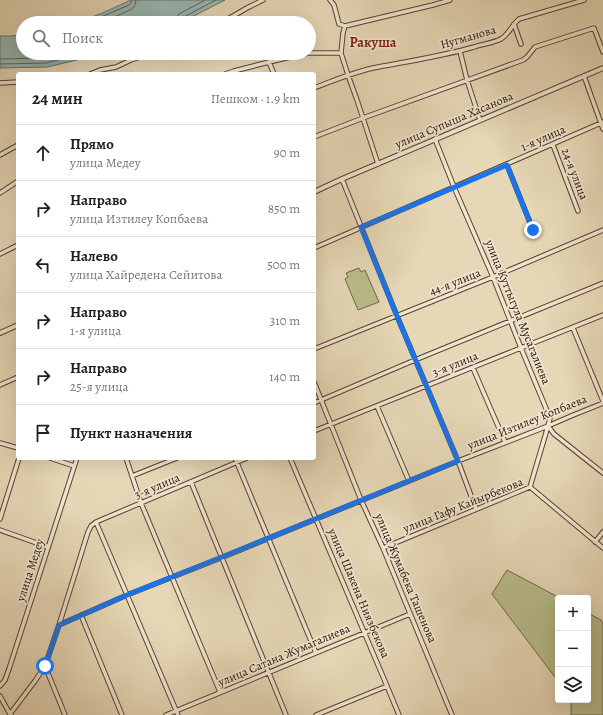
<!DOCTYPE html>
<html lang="ru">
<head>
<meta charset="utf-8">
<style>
  :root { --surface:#fff; --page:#f2f2f2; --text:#202124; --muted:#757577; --line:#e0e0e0 }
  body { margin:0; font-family:Alegreya,serif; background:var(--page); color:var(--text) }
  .controls { position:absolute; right:12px; bottom:12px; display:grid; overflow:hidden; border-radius:4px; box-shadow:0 4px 16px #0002 }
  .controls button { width:36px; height:36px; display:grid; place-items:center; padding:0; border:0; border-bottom:1px solid var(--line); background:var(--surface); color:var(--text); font:20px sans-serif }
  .stop { position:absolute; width:12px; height:12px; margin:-9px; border:3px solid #1a73e8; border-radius:50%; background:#fff }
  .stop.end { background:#1a73e8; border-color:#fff; box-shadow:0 1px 4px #0008 }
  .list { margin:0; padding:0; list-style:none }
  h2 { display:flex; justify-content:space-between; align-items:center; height:52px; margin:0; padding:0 16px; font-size:17px }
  h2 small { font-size:13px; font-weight:400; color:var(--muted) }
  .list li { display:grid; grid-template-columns:26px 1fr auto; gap:12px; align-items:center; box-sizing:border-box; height:56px; padding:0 16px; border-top:1px solid var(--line) }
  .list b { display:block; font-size:15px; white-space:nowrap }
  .list p { margin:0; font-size:13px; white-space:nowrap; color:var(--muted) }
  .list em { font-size:13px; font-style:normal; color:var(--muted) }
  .icon { flex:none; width:22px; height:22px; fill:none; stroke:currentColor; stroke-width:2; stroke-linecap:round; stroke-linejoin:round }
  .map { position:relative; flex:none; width:603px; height:715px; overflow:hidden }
  .search { position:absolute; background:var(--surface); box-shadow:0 4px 16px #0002; left:16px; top:16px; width:300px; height:44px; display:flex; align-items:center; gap:10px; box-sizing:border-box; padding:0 14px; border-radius:22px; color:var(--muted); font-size:15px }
  .panel { position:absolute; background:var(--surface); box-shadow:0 4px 16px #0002; left:16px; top:72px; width:300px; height:388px; border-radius:4px }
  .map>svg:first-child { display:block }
  .green { fill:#b9bd8b; stroke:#706647 }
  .water { fill:#97b8b4; stroke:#6a746d }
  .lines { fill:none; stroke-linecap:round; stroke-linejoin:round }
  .shore { stroke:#5f645c; stroke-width:1 }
  .minor-casing { stroke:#574130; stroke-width:5.5 }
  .tertiary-casing { stroke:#574130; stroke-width:6 }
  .minor { stroke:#efe5d0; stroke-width:3.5 }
  .tertiary { stroke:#efe5d0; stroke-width:4 }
  .route { stroke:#1a73e8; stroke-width:5 }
  .labels { text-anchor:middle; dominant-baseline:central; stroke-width:3.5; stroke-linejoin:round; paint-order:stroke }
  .street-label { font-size:12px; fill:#270f03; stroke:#efe5d0 }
  .quarter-label { font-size:14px; font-weight:bold; fill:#7a1f14; stroke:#efe5d0 }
</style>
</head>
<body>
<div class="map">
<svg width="603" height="715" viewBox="0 0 603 715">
  <rect width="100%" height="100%" fill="#e6d7b6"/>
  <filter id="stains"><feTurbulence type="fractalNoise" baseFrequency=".005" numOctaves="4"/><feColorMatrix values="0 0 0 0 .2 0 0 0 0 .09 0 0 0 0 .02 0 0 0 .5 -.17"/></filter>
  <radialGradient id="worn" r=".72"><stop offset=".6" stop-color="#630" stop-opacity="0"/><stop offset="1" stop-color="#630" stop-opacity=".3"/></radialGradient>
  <path class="green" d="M359,268L361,272L365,270L379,302L358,310L345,279L348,277L346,273Z
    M507,570L560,598H558V681L492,594Z
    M588,613L601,620L603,624V715H571V700H588Z"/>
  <path class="water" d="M131,0H225L180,23H76L100,14Z
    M23,35V53H99L81,59L47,67L0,68V36H10Z"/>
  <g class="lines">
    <path class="shore" d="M87,23L129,5L131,3V0
      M101,23L132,9L135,5L136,0
      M175,23V18L179,14L205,0
      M180,23V20L182,18L216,0
      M0,59L46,58L67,53
      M0,64L46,63L86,53"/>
    <defs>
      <path id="minor" d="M330,0L334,5L339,24L345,26
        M221,23L247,8L263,0
        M514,24L521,44
        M460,51L467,80L480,120
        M269,62L274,74
        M90,74L100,70L116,67L131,60L152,53
        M225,74L234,71L269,62L308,53H341
        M584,76L603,129
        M0,83L18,82
        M314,88C335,80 356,71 378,67C410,61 443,56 474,47C483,44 493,43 501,39C509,34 512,25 519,19L584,0
        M314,137L363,118L523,60L527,57L535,47L594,28L603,52
        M435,139L454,187L493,277L521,348L550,418L548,426L554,434L603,473
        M553,145L578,211
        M0,155L18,145
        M378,164L357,100L348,75L341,53L343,33L345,26L433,5L450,0
        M507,165L533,230
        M342,179L397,316L458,461L476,509
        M0,193L18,181
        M314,248L603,122
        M0,254L18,245
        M573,328L603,401
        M314,349L493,277L603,230
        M473,368L505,442
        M314,382L361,500L383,548L452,715
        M0,385L18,377
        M314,403L415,360L603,283
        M377,406L409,481
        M314,431L603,315
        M0,443L18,448
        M50,458L74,466
        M126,458L141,503L220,692
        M235,458L316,653
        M290,458L387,686L399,715
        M132,476L177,458
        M191,482L286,715
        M530,487L548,426
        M0,519L19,458
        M96,522L178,715
        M0,530L48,547
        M595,542L603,532
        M383,548L530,487L603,548
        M81,615L122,715
        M59,625L127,595L223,557L458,461L548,426L571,416L603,403
        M45,666L65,715
        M0,686L5,680L9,669L77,458
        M0,696L10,714V715
        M11,715L10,714L35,681L45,666L59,625L88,532L91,526L96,522L247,458
        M166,715L410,614
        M316,715L387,686"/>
      <path id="tertiary" d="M314,192L342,179L603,68
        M0,333L18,325"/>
    </defs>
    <use href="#minor" class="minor-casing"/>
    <use href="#tertiary" class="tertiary-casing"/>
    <use href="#minor" class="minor"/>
    <use href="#tertiary" class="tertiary"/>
  </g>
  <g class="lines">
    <path class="route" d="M45,666L59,625L127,595L222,557L458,461L397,316L361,227L507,165L533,230"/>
  </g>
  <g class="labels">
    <g class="street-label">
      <text transform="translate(468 37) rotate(-16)">Нугманова</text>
      <text transform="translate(454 120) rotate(-23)">улица Супыша Хасанова</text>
      <text transform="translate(543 138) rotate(-24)">1-я улица</text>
      <text transform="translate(575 174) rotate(69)">24-я улица</text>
      <text transform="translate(455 282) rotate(-22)">44-я улица</text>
      <text transform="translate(518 312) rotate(68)">улица Куттыгула Мусагалиева</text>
      <text transform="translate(455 364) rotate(-22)">3-я улица</text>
      <text transform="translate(527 422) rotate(-22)">улица Изтилеу Копбаева</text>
      <text transform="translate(157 486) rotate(-23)">3-я улица</text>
      <text transform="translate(463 505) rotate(-22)">улица Гафу Кайырбекова</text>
      <text transform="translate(30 570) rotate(-72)">улица Медеу</text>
      <text transform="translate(406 578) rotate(67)">улица Жумабека Ташенова</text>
      <text transform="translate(359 593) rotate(67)">улица Шакена Ниязбекова</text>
      <text transform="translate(284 655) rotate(-23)">улица Сатана Жумагалиева</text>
    </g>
    <g class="quarter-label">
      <text x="373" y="42">Ракуша</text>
    </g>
  </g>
  <rect width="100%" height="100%" filter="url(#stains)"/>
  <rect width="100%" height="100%" fill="url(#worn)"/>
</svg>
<div class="controls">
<button>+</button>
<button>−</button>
<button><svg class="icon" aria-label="layers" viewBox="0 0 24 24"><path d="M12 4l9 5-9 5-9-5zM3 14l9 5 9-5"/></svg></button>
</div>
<div class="stop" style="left:45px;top:666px"></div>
<div class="stop end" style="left:533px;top:230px"></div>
<div class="search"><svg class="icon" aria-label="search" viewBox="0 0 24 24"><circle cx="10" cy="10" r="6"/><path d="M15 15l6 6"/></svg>Поиск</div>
<section class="panel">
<h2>24 мин<small>Пешком · 1.9 km</small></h2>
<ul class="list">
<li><svg class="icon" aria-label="ahead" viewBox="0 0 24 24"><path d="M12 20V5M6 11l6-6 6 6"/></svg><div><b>Прямо</b><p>улица Медеу</p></div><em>90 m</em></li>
<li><svg class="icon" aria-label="right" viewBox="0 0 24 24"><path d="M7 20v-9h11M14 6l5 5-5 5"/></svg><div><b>Направо</b><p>улица Изтилеу Копбаева</p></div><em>850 m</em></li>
<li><svg class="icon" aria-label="left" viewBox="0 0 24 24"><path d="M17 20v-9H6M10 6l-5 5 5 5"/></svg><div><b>Налево</b><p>улица Хайредена Сейитова</p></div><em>500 m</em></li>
<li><svg class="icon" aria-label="right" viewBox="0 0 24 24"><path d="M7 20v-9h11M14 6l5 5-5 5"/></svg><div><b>Направо</b><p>1-я улица</p></div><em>310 m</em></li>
<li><svg class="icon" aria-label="right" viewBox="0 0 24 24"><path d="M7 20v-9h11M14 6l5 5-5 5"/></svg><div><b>Направо</b><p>25-я улица</p></div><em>140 m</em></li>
<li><svg class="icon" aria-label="arrive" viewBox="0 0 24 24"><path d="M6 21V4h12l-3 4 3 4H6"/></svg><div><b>Пункт назначения</b></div></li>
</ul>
</section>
</div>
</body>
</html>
